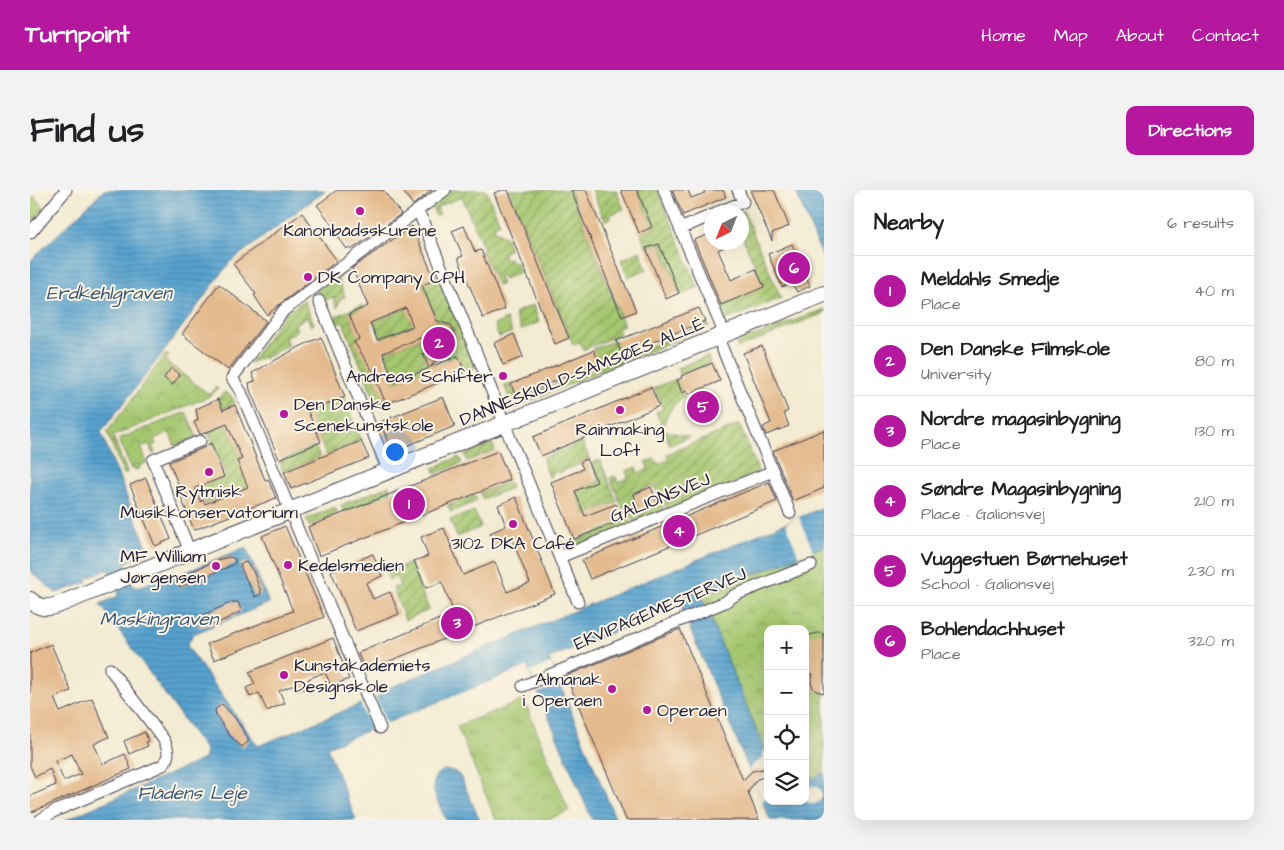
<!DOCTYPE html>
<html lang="en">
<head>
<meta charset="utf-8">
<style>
  :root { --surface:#fff; --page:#f2f2f2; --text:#202124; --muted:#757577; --line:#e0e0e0; --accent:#b5179e }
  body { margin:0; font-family:"Architects Daughter",sans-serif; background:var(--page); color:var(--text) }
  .controls { position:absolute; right:15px; bottom:15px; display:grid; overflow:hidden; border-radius:10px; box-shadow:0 5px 20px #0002 }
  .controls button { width:45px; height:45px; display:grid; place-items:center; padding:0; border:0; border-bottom:1px solid var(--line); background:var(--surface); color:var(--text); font:25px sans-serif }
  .compass { position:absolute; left:674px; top:15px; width:45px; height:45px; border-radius:50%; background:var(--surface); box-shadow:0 5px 20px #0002; rotate:222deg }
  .you { position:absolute; left:364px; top:261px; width:18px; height:18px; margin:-12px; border:4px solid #fff; border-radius:50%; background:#1a73e8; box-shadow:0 0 0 8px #1a73e833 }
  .badge { display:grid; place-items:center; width:32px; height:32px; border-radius:50%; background:var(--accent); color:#fff; font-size:16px; font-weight:700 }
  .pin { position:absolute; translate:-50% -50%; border:2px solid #fff; box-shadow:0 1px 5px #0006 }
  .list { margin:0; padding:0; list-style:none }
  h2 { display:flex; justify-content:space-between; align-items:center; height:65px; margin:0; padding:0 20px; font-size:21px }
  h2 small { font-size:16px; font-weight:400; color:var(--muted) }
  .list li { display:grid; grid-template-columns:32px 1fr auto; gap:15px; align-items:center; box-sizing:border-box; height:70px; padding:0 20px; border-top:1px solid var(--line) }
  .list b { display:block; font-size:19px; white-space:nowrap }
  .list p { margin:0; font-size:16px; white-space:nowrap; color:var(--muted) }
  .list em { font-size:16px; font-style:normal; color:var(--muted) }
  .icon { flex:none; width:28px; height:28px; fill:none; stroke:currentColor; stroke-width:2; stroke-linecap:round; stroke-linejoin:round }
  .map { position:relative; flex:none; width:794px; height:630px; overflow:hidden; border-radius:10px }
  header { display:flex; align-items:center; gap:30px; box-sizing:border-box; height:70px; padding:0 25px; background:var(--accent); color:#fff }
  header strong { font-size:24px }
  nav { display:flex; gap:28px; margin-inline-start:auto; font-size:18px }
  .intro { display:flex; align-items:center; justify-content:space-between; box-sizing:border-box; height:120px; padding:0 30px }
  h1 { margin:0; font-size:35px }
  .button { padding:12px 22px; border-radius:10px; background:var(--accent); color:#fff; font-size:18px; font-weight:700 }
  main { display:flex; gap:30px; padding:0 30px }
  aside { flex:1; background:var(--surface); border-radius:10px; box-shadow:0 5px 20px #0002 }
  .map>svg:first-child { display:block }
  .grass { fill:url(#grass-tufts); stroke:#647456 }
  .park { fill:url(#park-crowns); stroke:#647456 }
  .garden { fill:url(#garden-furrows); stroke:#647456 }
  .pitch { fill:#a5c770; stroke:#647456 }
  .water { fill:url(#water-rules); stroke:#3c6285 }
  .pier { fill:#f3ebd2 }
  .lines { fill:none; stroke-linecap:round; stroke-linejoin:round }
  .ferry { stroke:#375576; stroke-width:1; stroke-dasharray:6 5; stroke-linecap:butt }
  .building { fill:#e4bb8f; fill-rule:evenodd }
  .street-casing { stroke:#414052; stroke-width:13 }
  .secondary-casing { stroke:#414052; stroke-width:18 }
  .street { stroke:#fff; stroke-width:11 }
  .secondary { stroke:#fff; stroke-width:16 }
  .poi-dot { fill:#b5179e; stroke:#fcf5e5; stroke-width:2 }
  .labels { text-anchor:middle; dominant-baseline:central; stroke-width:4; stroke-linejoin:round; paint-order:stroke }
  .poi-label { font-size:18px; fill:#22223b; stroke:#fcf5e5; text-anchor:start }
  .street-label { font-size:18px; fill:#22223b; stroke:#fcf5e5 }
  .water-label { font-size:19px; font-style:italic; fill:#375576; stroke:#fcf5e5 }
</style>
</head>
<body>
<header>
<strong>Turnpoint</strong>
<nav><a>Home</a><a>Map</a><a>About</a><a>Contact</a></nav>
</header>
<div class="intro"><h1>Find us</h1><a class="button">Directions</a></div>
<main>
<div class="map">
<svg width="794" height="630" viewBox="0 0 794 630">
  <defs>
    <pattern id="grass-tufts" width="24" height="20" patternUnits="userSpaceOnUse" patternTransform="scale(1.25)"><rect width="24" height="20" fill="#a5c770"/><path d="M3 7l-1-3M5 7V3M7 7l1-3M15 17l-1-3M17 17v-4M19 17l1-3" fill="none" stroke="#86a15d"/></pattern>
    <pattern id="park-crowns" width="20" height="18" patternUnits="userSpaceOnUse" patternTransform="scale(1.25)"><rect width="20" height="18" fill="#a5c770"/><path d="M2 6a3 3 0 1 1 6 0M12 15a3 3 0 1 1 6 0" fill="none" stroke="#86a15d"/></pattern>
    <pattern id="garden-furrows" width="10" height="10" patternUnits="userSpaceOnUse" patternTransform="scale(1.25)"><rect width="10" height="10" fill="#a5c770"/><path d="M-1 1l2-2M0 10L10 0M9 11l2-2" fill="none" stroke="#86a15d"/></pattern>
    <pattern id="water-rules" width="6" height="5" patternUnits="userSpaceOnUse" patternTransform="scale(1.25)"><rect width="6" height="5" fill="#56a2cf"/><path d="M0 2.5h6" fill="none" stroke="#4784a9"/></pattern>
  </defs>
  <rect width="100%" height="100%" fill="#fcf5e5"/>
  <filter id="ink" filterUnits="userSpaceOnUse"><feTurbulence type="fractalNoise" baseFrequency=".02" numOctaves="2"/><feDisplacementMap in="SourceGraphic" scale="10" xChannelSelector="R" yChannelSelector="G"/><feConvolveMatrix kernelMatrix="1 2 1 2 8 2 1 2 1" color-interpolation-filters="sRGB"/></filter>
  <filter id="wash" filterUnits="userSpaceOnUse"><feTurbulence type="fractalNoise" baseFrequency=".0096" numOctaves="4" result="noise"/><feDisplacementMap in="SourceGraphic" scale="20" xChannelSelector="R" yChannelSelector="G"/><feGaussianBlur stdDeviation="1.12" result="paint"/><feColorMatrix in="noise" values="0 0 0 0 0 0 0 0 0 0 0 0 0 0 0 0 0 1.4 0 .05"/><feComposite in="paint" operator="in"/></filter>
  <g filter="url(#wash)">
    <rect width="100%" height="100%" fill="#f3ebd2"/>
    <path class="grass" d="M678,166L680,173L650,185L647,178Z
      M596,321L602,336L541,358L539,354L597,330L594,322Z
      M494,510L539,621L516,630H466L427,536Z"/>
    <path class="park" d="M0,2L14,18L0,35Z
      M136,164L139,166L135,171L180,205L186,197L188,199L178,207L83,246L97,283L95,284L93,283L77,242Z
      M156,222L167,247L145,256L139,242L124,249L126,254L122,256L125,263L123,264L119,254L111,257L117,272L109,276L110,278L105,280L104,278L101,279L89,249Z
      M794,356V583L775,591V439H738V567L671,406Z"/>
    <path class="garden" d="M420,0H456L470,33L465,35L464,41L470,43L472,47L475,46L480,59L474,62L473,67L475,69L480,68L482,73L486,72L490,82L474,89L472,85L469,86L472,94L468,96L452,61L454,59L432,7L407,17L410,24L406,26L401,15Z
      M479,0H540L594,135L587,138L590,144L553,160L550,152L543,155Z
      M562,0H586L594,19L580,25L581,28L576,30L575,27H573Z
      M607,0H628L668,98L650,105L630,53L616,58L611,43L623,37Z
      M713,20L751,108L695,130L689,116L734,96L712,46V22H707Z
      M610,61L617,79L598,87L591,70Z
      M320,75L321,79L308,88L315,107L310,109L307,118L303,107L296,110L294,107L289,109L286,101Z
      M407,85L410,86L446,177L435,182L428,166L418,170L414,158L425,151C428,138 419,131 407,132L392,94L405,90L404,86Z
      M274,110L284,134L281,136L277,127L265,134L267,141L255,148L258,155L235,168L232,167L220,173L255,123Z
      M332,115L333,118L319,124L325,139L340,133L343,141L324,152L340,174L356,214L341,219L339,216L346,213L313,132L306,134L304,129L306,126Z
      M503,115L509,132L491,140L484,123Z
      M380,117L381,132L387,134L351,148L344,131Z
      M794,119V123L708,158L706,153Z
      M678,133L679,136L483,218L474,195L480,193L487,209L570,177L563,159L586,150L594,167Z
      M393,147L399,162L393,164L402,168L405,176L364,193L360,182L362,180L355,162Z
      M646,189L654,207C645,211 634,227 634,237L637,241L659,247L640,255L626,222L633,219L624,198Z
      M195,202L202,207L205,214L193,219L188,208Z
      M315,207L331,251L296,265L278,222Z
      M197,234L212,269L208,271L221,296L172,315L174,311H171L165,298L196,286L178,242Z
      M708,235L710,236L729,283L637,320L631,304H628L625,297L623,298L622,296L603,303L604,305L602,306L605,314L593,319L580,288L585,286L588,292L598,288L596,281L606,277L608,283L618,279L616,272L625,269L628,274L639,270L637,264Z
      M552,252L560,270L557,271L556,269L550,272V274L528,283L527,281L521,283V286L519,287L512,268Z
      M462,253L465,260L437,271L435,265Z
      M285,256L290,267L254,282L249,271Z
      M429,267L432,273L406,284L403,278Z
      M570,270L587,312L555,325L545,301L569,291L562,273Z
      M479,292L481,298L453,309L450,303Z
      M359,296L361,302L314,322L311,315Z
      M445,305L447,311L421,322L418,316Z
      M629,308L634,321L604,333L598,320L607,316L609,322L628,315L626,309Z
      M305,317L308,323L279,336L276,329Z
      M444,321L451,337L427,347L420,330Z
      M380,373L399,420L375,430L363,398L370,396L366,387L359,390L357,383Z"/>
    <path class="pitch" d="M476,129L482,142L469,147L464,135Z"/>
    <path class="water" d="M74,0H296L200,72L135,160L71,242L119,362L96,373C96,382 98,391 106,398L132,388L133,391L216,357L239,413L163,444L157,456L228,556L350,506L349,502L794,317V356L671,406L738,567V611H775V591L794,583V630H740L650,415L519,468L586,630H562L497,476L297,557L326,630H35L174,569L176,561L70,414L88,406C89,395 85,387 77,380L57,388L58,392L26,403L0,381V71Z
      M765,0H791L794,7V71Z
      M414,580L424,581L430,586L450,630H416C410,616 392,588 414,580Z"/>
    <path class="pier" d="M769,327L783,361L769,367L756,333Z
      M521,473L529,494L509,503L500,482Z
      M345,506L357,535L341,541L330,512Z
      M734,559L738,567V605L732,612L719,580L724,574L732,569Z
      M774 605a9 9 0 1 1 18 0a9 9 0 1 1-18 0Z"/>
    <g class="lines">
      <path class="ferry" d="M791,601L794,604"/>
    </g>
    <g id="blocks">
      <path class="building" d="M307,0H353L371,24L321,60L319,57L317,59L308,47L310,45L287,15Z
        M372,0H402L383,15Z
        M472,0H478L539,148L525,154L464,3Z
        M541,0H556L606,121L592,127Z
        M591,0H607L622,37L609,43Z
        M642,0H658L661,8L675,3L673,0H693L696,7L653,25Z
        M720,0H744L759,36L742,43V51Z
        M272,23L307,71L250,114L237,125L224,105L226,104L203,74Z
        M382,36L405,90L392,95L407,131L421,135L426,146L425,151L400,177L428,166L435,182L356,214L342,180L324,152L329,149L319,124L338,116L322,78ZM376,118L383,136L347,150L340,133ZM393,147L399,162L393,164L399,178L364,193L353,163Z
        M434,36L445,62L451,60L475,119L453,128L428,68L433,66L422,41Z
        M682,43V52H706L688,60L701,90L726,79L734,97L691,115L664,50Z
        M629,54L649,103L636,109L616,58Z
        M762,54L780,96L767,102L762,93L752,97L738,64Z
        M189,94L236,131L198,180L152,144Z
        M669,118L675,131L592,164L586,151Z
        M484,144L493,167L473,175L464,153Z
        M291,147L315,207L278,222L291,252L249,269L220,200L219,193L225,191L222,183L271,156Z
        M732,156L758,221L754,223L759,236L736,245L733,237L741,233L713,163Z
        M564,160L569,173L486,207L481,194Z
        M682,173L690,191L658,204L657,201L652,203L647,190L652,188L651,186Z
        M141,178L150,185L142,195L134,188Z
        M621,197L629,216L511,266L503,247Z
        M413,207L425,236L362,262L350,232Z
        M188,209L193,220L205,215L235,290L238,289L246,308L164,340L149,302L151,301L139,272L173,258L181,253L194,287L165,298L171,312L173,310L175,314L218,297L207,271L212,269L197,234L172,244H170L164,232L168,230L166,219Z
        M794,240V298L763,311L743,261Z
        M331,251L339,268L261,299L254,282Z
        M468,261L480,290L289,366L278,337Z
        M556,269L567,292L545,301L555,326L586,314L592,330L544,349L521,292L553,279L550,272Z
        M116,288L141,349L125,356L100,295Z
        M739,292L747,311L560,389L552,370Z
        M621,297L628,314L609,321L604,304Z
        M486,307L525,404L335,481L328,463L424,423L412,392L396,398L384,371L398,366L391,347L414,338L433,385L465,372L477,402L500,393L482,350L466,357L460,343L476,336L468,315Z
        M255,336L294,427L184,470L177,454L263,421L232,346Z
        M343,364L352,386L336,393L343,409L360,402L369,424L326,441L301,381Z
        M200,367L205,369V373L200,376L179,385L169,386L171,388L150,397L146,388L190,369Z
        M216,372L223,381L230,399L231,404L225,407L212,381L210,374Z
        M202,412H208L211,420L210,422L186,434L169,437L166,429L169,427Z
        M650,439L713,590L722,581L738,578V586L727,589L718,602L729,630H596L585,602L536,486Z
        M788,443L794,444V503L786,501L783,498L781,493L783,484H775V466L780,464L777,456V450L780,445Z
        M303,448L319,489L301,496L295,482L278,489L281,496L268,501L266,494L249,501L255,513L237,521L229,503L220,507L216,498L225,494L219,482Z
        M21,454L41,501L24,508L30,522L62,508L79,547L64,554L73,574L95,564L101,579L0,623V606L26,595L20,579L5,587L0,576V463ZM42,564L51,584L34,591L25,571Z
        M192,514L205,528L218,548V552L212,557L199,545L186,525L185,520Z
        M115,542L118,551L116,552L118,556L99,564L94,551Z"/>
    </g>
  </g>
  <g filter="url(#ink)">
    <use href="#blocks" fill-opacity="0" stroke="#414052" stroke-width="1"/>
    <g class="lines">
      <defs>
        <path id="street" d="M634,0L695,145
          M388,20L461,199L480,248L548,412
          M688,22L713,12L708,0
          M650,39L682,25
          M0,43L36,0
          M289,111L359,282
          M688,148L760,323
          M160,362L123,270L170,251
          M530,367L743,281
          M493,496L695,412L705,405L781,375
          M350,538L211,202L202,188L254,120L415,0
          M10,630L25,621L133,575C140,565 139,561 134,550L80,479"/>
        <path id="secondary" d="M0,410C10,419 18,419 30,414L794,104"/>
      </defs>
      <use href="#street" class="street-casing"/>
      <use href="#secondary" class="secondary-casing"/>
      <use href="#street" class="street"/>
      <use href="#secondary" class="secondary"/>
    </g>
  </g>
  <g class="poi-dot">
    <circle cx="330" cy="21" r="5"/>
    <circle cx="278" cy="87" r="5"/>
    <circle cx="473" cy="186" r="5"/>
    <circle cx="590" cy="220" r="5"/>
    <circle cx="254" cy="224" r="5"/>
    <circle cx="179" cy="282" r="5"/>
    <circle cx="483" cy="334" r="5"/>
    <circle cx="258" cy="375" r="5"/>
    <circle cx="186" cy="376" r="5"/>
    <circle cx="254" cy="485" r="5"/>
    <circle cx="582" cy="499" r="5"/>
    <circle cx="617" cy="520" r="5"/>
  </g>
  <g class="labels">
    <g class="poi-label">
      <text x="330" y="40" text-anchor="middle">Kanonbådsskurene</text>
      <text x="288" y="87">DK Company CPH</text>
      <text x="463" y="186" text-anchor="end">Andreas Schifter</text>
      <text x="264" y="214">Den Danske<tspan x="264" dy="21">Scenekunstskole</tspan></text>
      <text x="590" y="239" text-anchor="middle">Rainmaking<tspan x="590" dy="21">Loft</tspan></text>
      <text x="179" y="301" text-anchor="middle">Rytmisk<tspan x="179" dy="21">Musikkonservatorium</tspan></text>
      <text x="483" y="353" text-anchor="middle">3102 DKA Café</text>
      <text x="176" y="366" text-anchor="end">MF William<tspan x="176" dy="21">Jørgensen</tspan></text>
      <text x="268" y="375">Kedelsmedien</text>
      <text x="264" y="475">Kunstakademiets<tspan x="264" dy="21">Designskole</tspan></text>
      <text x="572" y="489" text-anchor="end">Almanak<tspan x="572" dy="21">i Operaen</tspan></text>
      <text x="627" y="520">Operaen</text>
    </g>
    <g class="street-label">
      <text transform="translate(552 182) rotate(-22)">DANNESKIOLD-SAMSØES ALLÉ</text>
      <text transform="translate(630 308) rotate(-22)">GALIONSVEJ</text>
      <text transform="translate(630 419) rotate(-23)">EKVIPAGEMESTERVEJ</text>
    </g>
    <g class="water-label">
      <text x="79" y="103">Erdkehlgraven</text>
      <text x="129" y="429">Maskingraven</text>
      <text x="162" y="603">Flådens Leje</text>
    </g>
  </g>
</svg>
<div class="controls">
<button>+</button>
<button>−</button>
<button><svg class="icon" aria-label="locate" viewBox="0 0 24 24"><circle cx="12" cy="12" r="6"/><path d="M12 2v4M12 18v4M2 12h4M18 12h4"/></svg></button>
<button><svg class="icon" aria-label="layers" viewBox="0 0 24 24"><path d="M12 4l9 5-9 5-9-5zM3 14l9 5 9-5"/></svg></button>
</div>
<svg class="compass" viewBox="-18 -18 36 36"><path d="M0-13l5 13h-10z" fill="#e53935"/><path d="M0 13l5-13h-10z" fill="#757577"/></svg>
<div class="you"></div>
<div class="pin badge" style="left:379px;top:314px">1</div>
<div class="pin badge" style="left:409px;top:153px">2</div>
<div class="pin badge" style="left:427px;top:433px">3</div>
<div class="pin badge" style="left:649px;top:341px">4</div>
<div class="pin badge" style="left:673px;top:217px">5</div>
<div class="pin badge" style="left:764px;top:78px">6</div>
</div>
<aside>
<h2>Nearby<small>6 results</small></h2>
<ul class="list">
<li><span class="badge">1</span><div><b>Meldahls Smedje</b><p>Place</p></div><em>40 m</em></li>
<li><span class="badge">2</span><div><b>Den Danske Filmskole</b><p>University</p></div><em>80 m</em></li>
<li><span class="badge">3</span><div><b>Nordre magasinbygning</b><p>Place</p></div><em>130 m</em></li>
<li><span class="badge">4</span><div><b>Søndre Magasinbygning</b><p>Place · Galionsvej</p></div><em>210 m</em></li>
<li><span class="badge">5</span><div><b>Vuggestuen Børnehuset</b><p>School · Galionsvej</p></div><em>230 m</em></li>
<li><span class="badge">6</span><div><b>Bohlendachhuset</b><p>Place</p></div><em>320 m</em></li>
</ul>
</aside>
</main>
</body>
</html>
